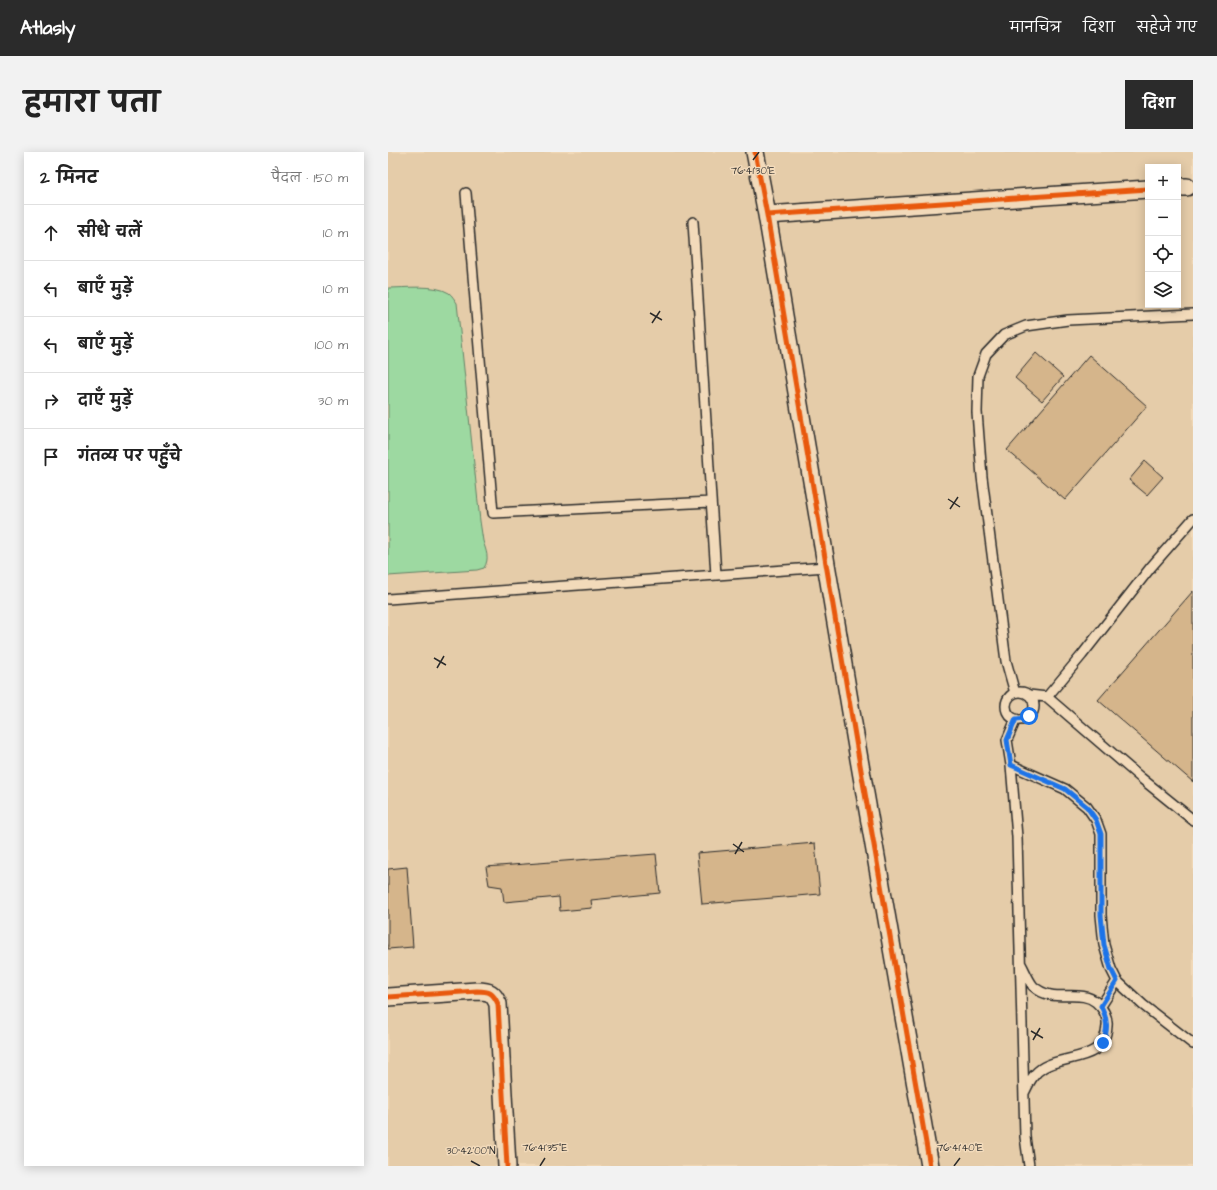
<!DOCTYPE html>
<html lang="hi">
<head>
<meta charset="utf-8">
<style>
  :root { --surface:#fff; --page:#f2f2f2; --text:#222; --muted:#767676; --line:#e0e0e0; --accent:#2b2b2b }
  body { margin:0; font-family:"Architects Daughter","Playpen Sans Deva",sans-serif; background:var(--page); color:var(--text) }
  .controls { position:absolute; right:12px; top:12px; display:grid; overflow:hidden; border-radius:0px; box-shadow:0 2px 10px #0003 }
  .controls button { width:36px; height:36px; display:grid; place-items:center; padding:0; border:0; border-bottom:1px solid var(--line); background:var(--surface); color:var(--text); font:20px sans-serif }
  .stop { position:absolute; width:12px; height:12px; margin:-9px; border:3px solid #1a73e8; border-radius:50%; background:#fff }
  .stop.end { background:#1a73e8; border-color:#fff; box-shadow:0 1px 4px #0008 }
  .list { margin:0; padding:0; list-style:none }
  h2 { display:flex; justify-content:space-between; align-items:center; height:52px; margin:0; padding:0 16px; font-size:17px }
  h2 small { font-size:13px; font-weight:400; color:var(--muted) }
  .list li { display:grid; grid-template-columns:26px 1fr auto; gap:12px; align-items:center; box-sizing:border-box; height:56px; padding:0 16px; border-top:1px solid var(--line) }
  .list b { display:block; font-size:15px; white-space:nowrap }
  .list em { font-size:13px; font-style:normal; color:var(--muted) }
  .icon { flex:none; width:22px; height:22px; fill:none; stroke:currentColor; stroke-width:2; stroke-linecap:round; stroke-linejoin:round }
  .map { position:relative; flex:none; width:805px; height:1014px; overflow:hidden; border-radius:0px }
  header { display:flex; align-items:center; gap:24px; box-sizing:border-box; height:56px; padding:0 20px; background:var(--accent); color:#fff }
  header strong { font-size:19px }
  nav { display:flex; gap:22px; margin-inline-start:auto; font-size:14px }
  .intro { display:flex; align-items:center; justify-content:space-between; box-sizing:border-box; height:96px; padding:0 24px }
  h1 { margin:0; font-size:28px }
  .button { padding:10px 18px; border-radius:0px; background:var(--accent); color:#fff; font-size:14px; font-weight:700 }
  main { display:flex; gap:24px; padding:0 24px }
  aside { flex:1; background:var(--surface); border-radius:0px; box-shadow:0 2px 10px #0003 }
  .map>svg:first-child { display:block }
  .built { fill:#e5cca9; fill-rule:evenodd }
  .green { fill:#9dd9a1; stroke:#648266 }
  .building { fill:#d5b58b; stroke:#2b2b2b }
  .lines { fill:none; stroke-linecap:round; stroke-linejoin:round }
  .service-casing { stroke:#2b2b2b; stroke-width:12 }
  .minor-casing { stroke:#2b2b2b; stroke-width:20 }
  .service { stroke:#f2daba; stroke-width:9 }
  .minor { stroke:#f2daba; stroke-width:17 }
  .cycleway-casing { stroke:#f2daba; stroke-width:8 }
  .cycleway { stroke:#e8590c; stroke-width:5 }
  .route { stroke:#1a73e8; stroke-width:5 }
  .ticks { fill:none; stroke:#2b2b2b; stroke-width:1.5 }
  .ticks-label { font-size:10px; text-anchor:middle; fill:#2b2b2b; stroke:#f2daba; stroke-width:3; stroke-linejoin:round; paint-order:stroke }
</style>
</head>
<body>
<header>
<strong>Atlasly</strong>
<nav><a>मानचित्र</a><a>दिशा</a><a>सहेजे गए</a></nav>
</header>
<div class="intro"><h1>हमारा पता</h1><a class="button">दिशा</a></div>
<main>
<aside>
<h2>2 मिनट<small>पैदल · 150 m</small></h2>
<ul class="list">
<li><svg class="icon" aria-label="ahead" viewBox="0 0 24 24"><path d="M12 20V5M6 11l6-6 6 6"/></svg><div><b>सीधे चलें</b></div><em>10 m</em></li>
<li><svg class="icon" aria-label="left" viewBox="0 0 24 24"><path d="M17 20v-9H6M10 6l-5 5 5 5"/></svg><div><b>बाएँ मुड़ें</b></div><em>10 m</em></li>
<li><svg class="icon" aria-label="left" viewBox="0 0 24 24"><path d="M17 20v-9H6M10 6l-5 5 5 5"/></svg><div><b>बाएँ मुड़ें</b></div><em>100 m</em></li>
<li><svg class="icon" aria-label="right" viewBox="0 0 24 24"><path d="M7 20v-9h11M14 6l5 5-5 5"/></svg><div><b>दाएँ मुड़ें</b></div><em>30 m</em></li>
<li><svg class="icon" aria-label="arrive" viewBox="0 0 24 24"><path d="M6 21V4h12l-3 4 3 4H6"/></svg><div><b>गंतव्य पर पहुँचे</b></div></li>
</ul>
</aside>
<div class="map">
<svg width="805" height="1014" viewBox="0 0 805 1014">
  <rect width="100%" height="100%" fill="#f2daba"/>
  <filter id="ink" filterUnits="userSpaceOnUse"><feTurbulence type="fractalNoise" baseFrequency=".025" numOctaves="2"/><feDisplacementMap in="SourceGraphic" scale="8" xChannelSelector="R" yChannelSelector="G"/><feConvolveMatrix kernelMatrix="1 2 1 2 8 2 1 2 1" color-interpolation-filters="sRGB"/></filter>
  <g filter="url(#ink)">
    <path class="built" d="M0,0H805V1014H0ZM760,15H790V153H760Z"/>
    <path class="green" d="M0,136C17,136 47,132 61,141C64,143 66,147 69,151L92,369C93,376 94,382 95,389C98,399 102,406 96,416L89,418L0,424Z"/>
    <path class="building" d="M648,201L675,225L654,249L627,226Z
      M701,203L759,254L677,348L619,298Z
      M757,309L775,325L759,343L741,328Z
      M805,439V630L710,548Z
      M427,691L432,742L314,752L309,701Z
      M268,702L272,741L203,748L204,756L172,759L171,745L116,750L114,735L101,733L98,715Z
      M19,715L25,795L0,797V717Z"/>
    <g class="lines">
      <defs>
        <path id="service" d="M78,41L105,361L323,350
          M305,70L328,423
          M0,447L438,415
          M618 554a14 14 0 1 1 28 0a14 14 0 1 1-28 0Z
          M627,541L618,509L594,325L589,260L590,224L598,202L616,183L638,174L680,168L805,162
          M641,543L659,545L753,626L805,668
          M659,545L694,503L763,415L805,367
          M628,567L619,588L623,613L629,685L637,985L641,1014
          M623,613L677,637L699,655L708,668L713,682V763L716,793L723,817L729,829L755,853L805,892
          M633,812C637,819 640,828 645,834C665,853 692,836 708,850C715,856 720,865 719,874C717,910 680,902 656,915C645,921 641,931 636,941
          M713,854L729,829"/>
        <path id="minor" d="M367,0L379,63L471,607L542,1014
          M790,35H799
          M379,63L760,37
          M0,845L89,839C102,839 105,841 110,852L119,1014"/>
      </defs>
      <use href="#service" class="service-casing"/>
      <use href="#minor" class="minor-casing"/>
      <use href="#service" class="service"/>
      <use href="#minor" class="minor"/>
      <defs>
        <path id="cycleway" d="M367,0L379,63L471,607L542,1014
          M379,63L760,37
          M0,845L89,839C102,839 105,841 110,852L119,1014"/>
      </defs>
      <use href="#cycleway" class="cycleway-casing"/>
      <use href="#cycleway" class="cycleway"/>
    </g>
  </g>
  <g class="lines" filter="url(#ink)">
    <path class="route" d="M641,564L637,566L628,567L619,588L623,613L677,637L699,655L708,668L713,682V763L716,793L723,817L729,829L713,854C720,868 720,877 715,891"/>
  </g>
  <path class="ticks" d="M365,8L371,0M262,161L274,168M264,171L272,159M560,347L572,355M562,357L570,345M46,506L58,513M49,516L56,504M345,692L356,700M347,702L354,690M643,879L655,886M645,888L652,876M83,1009L92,1014M152,1014L157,1006M566,1014L572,1006"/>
  <g class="ticks-label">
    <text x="365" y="22">76°41'30"E</text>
    <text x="157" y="999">76°41'35"E</text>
    <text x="572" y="999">76°41'40"E</text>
    <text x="83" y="1002">30°42'00"N</text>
  </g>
</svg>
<div class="controls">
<button>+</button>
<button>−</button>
<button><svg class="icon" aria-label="locate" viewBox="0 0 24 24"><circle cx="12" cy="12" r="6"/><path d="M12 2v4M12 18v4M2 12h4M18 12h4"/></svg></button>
<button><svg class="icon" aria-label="layers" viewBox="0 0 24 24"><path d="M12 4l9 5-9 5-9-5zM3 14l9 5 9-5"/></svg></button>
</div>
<div class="stop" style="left:641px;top:564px"></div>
<div class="stop end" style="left:715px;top:891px"></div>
</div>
</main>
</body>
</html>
